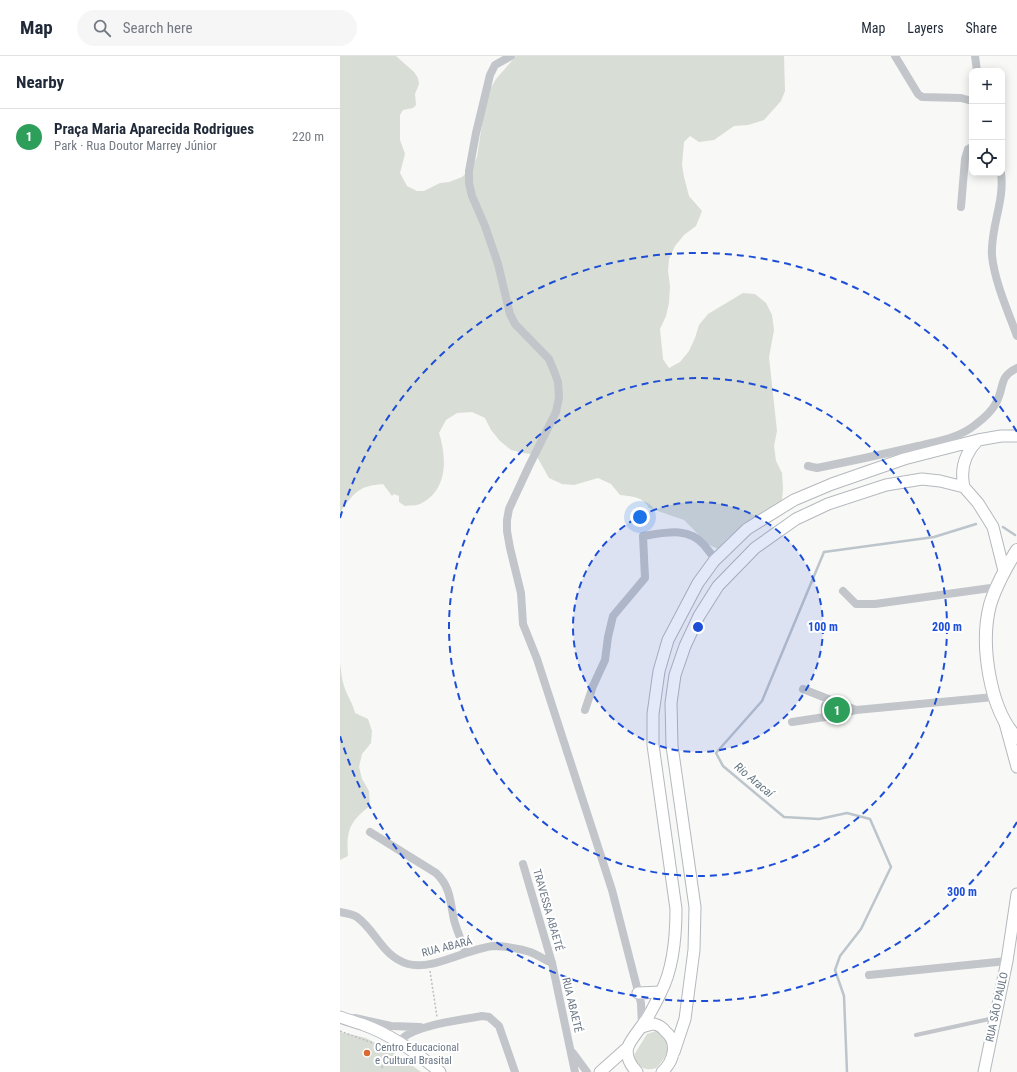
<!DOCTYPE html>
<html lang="en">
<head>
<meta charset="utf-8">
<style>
  :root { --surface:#fff; --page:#f6f6f7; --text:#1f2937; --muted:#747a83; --line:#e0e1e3; --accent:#b45309 }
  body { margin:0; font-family:"Roboto Condensed",sans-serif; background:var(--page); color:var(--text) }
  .controls { position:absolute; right:12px; top:12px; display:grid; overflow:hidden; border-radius:8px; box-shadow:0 2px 10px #0003 }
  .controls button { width:36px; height:36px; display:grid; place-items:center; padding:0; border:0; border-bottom:1px solid var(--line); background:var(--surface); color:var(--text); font:20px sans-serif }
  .you { position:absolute; left:300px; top:461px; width:14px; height:14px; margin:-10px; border:3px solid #fff; border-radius:50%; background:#1a73e8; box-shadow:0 0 0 6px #1a73e833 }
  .badge { display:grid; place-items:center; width:26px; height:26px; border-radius:50%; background:var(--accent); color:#fff; font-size:13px; font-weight:700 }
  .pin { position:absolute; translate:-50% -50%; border:2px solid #fff; box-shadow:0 1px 4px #0006 }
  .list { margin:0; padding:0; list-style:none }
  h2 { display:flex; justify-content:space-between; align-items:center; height:52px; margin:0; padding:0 16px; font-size:17px }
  h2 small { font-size:13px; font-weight:400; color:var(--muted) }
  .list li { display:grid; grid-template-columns:26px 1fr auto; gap:12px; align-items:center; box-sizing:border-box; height:56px; padding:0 16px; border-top:1px solid var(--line) }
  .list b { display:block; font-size:15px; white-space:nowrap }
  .list p { margin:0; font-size:13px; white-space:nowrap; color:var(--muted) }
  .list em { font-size:13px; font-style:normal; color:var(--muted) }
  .icon { flex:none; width:22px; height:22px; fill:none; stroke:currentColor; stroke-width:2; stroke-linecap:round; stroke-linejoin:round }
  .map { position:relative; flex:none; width:677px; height:1016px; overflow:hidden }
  header { display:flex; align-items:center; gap:24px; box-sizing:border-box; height:56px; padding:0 20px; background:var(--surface); border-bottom:1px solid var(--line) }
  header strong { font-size:19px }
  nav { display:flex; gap:22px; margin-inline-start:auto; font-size:14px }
  .search { width:280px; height:36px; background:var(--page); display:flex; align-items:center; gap:10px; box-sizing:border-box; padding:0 14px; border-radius:22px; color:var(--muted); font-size:15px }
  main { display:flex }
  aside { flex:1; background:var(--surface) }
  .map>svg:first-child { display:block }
  .green { fill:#d8ddd5 }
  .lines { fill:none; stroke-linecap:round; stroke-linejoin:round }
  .stream { stroke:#bcc5cb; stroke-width:2.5 }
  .secondary-casing { stroke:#b4b9be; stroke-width:13 }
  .primary-casing { stroke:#b5b9bd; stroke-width:14 }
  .path { stroke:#bcbec1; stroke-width:1.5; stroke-dasharray:2 2; stroke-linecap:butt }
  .lane { stroke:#c2c5c9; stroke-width:4 }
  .street { stroke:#c2c5c9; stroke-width:8 }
  .secondary { stroke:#fff; stroke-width:11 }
  .primary { stroke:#fff; stroke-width:12 }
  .ring { fill:none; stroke:#1d4ed8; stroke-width:2; stroke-dasharray:7 5 }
  .poi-dot { fill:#db6933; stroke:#fff; stroke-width:1.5 }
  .labels { text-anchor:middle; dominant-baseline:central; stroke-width:4; stroke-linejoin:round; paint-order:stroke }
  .street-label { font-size:11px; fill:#697685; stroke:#fff }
  .poi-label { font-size:11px; fill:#697685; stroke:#fff; text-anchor:start }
  .water-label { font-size:12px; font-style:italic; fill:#657781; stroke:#fff }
  .centre { fill:#1d4ed8; stroke:#fff; stroke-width:2 }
  .ring-label { font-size:12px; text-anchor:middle; font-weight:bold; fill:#1d4ed8; stroke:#fff; stroke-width:4; stroke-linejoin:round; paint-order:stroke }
</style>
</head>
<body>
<header>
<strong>Map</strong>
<div class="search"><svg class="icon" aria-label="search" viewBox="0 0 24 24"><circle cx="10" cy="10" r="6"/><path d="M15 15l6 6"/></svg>Search here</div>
<nav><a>Map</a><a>Layers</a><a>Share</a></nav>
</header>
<main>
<aside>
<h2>Nearby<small></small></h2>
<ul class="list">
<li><span class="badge" style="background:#2e9e5b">1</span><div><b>Praça Maria Aparecida Rodrigues</b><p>Park · Rua Doutor Marrey Júnior</p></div><em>220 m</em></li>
</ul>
</aside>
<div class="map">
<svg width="677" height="1016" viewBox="0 0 677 1016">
  <rect width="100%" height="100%" fill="#f8f8f6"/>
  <path class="green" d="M0,0H56L74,16L78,22L79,28L75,38L76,49L73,52L63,54L60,59V84L65,98L60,117L67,130L77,135H84L100,127L109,126L122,121L132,112L137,101L143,62L149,35L156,23L176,0H444L445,35L441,45L424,64L408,69L394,70L374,84L359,86L350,80L344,86L342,109L344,121L349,140L362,155L356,170L344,179L335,190L329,203L328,215L330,230L329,247L326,260L320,273L323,303L329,312L340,306L349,295L355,282L359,269L368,258L403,237L415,238L426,247L432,259L434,274L429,301L437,375L434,390L436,405L442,417L443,432L442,444L434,455L410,470L398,474L387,483L378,493L365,487L356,476L344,464L309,452C303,441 292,440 280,439L271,428L258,422L234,429L222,428L209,422L196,399L184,397L171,394L160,385L151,374L145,362L132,356L117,357L106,364L99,377C107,402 108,435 80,448C76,450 70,449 65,450L59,446V440L54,438L52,440L43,428C17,430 15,437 0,456Z
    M0,607C1,616 2,625 5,633C8,641 13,648 15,657L28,663L32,675L31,687L22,698L19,711L22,723L29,735L30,750C10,765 6,774 8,800L0,804Z
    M316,975L323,977L328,980L329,994C326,999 321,1008 316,1012C305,1016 296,1010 294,999L307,978Z
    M0,976L26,982L61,1001L81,1016H0Z"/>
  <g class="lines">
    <path class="stream" d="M663,471L675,479
      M507,1016L504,940L495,914L500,900L521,873L551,811L530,763L507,757L479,763L444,761L383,710L376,697L422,645L484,496L594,481L636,468"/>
    <defs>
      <path id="secondary" d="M624,431C620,413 624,398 638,384
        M665,667L677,711
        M298,937L321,936
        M0,961C8,964 16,966 24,969C52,979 77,997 100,1016
        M302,971C305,970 311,968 314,968C318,969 323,972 325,975C339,986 334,1005 322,1016
        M334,996L345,963L354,894L355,851L332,690L331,647L335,619L345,590L359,560L378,530L415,492L456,463L488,448L546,429L582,423L600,425L624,431L638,447L653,471L664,515
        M260,1016L288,991
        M297,1016C291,1010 285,1000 288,991C290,984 303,969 308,961C312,953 317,945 321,936C334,911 336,880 336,853L313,689V658L319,615L328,584L358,527L374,505L407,473L454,444L492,428L564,403L638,384L661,380H677
        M644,1016L667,905L677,838"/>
      <path id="primary" d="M677,494C667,509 655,532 650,549C640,587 649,653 677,682"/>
    </defs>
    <use href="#secondary" class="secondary-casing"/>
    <use href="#primary" class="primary-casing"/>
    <path class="path" d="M90,915L97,961
      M0,975L54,995
      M44,1006L56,1001
      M42,1012L48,993"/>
    <path class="lane" d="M576,979L654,962"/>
    <path class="street" d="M171,0L155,9L150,19L136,77L129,115V127L132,140L145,170L158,208L170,258L175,268L209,303L214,315L218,326L219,342L216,356L189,410L169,453L167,464V475L170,492L181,537L183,568L197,603L272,834L301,947L302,970
      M555,0L578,38L582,41L621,42L632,45
      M635,0L637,15
      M661,117C665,145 650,172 652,200C655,227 668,255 677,280
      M621,151L625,103L628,93L632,91
      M468,410L477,412C511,405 545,398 578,390C598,385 619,382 635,369C643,363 652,355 656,347C665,331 658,321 677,312
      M503,535L516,548H535L658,531
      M463,633L516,654
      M245,654L253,630L265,604L268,581L273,560L305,522L303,480C324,477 348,470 364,489C368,494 372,499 376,504
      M485,661V650L488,643
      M452,666L485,661L516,654L654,641
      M30,776L96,817C111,831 110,846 114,864C117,875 122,886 126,897
      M183,808L212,907L235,1016
      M0,856C6,857 13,858 17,861C37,876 42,900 68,908C93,915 128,892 154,890C163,890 182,893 190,896C198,899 205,904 212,907
      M529,919L667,905
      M15,962L51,970L80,971
      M62,988L63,982C76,969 122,964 142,960L149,961L159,970L175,1016
      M233,997L247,1016"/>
    <use href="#secondary" class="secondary"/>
    <use href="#primary" class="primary"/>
  </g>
  <circle cx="358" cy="571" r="125" fill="#1d4ed8" fill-opacity=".12"/>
  <g class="ring">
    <circle cx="358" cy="571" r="125"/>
    <circle cx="358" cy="571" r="249"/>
    <path d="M677 766A374 374 0 0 1 0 680M0 462A374 374 0 0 1 677 376"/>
  </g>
  <circle class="poi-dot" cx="27" cy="997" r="4"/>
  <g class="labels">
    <g class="street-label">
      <text transform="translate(208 854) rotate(74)">TRAVESSA ABAETÉ</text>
      <text transform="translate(107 891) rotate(-14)">RUA ABARÁ</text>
      <text transform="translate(232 949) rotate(77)">RUA ABAETÉ</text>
      <text transform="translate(657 951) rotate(-78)">RUA SÃO PAULO</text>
    </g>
    <g class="poi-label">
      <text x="35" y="991">Centro Educacional<tspan x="35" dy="13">e Cultural Brasital</tspan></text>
    </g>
    <g class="water-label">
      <text transform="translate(414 724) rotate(40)">Rio Aracaí</text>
    </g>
  </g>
  <circle cx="358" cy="571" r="6" class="centre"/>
  <g class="ring-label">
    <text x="483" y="575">100 m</text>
    <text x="607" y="575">200 m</text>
    <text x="622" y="840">300 m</text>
  </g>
</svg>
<div class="controls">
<button>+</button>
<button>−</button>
<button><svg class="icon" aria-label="locate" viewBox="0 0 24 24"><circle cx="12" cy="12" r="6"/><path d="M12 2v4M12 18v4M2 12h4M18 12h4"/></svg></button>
</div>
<div class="you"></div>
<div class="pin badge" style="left:497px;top:654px;background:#2e9e5b">1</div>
</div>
</main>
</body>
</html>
